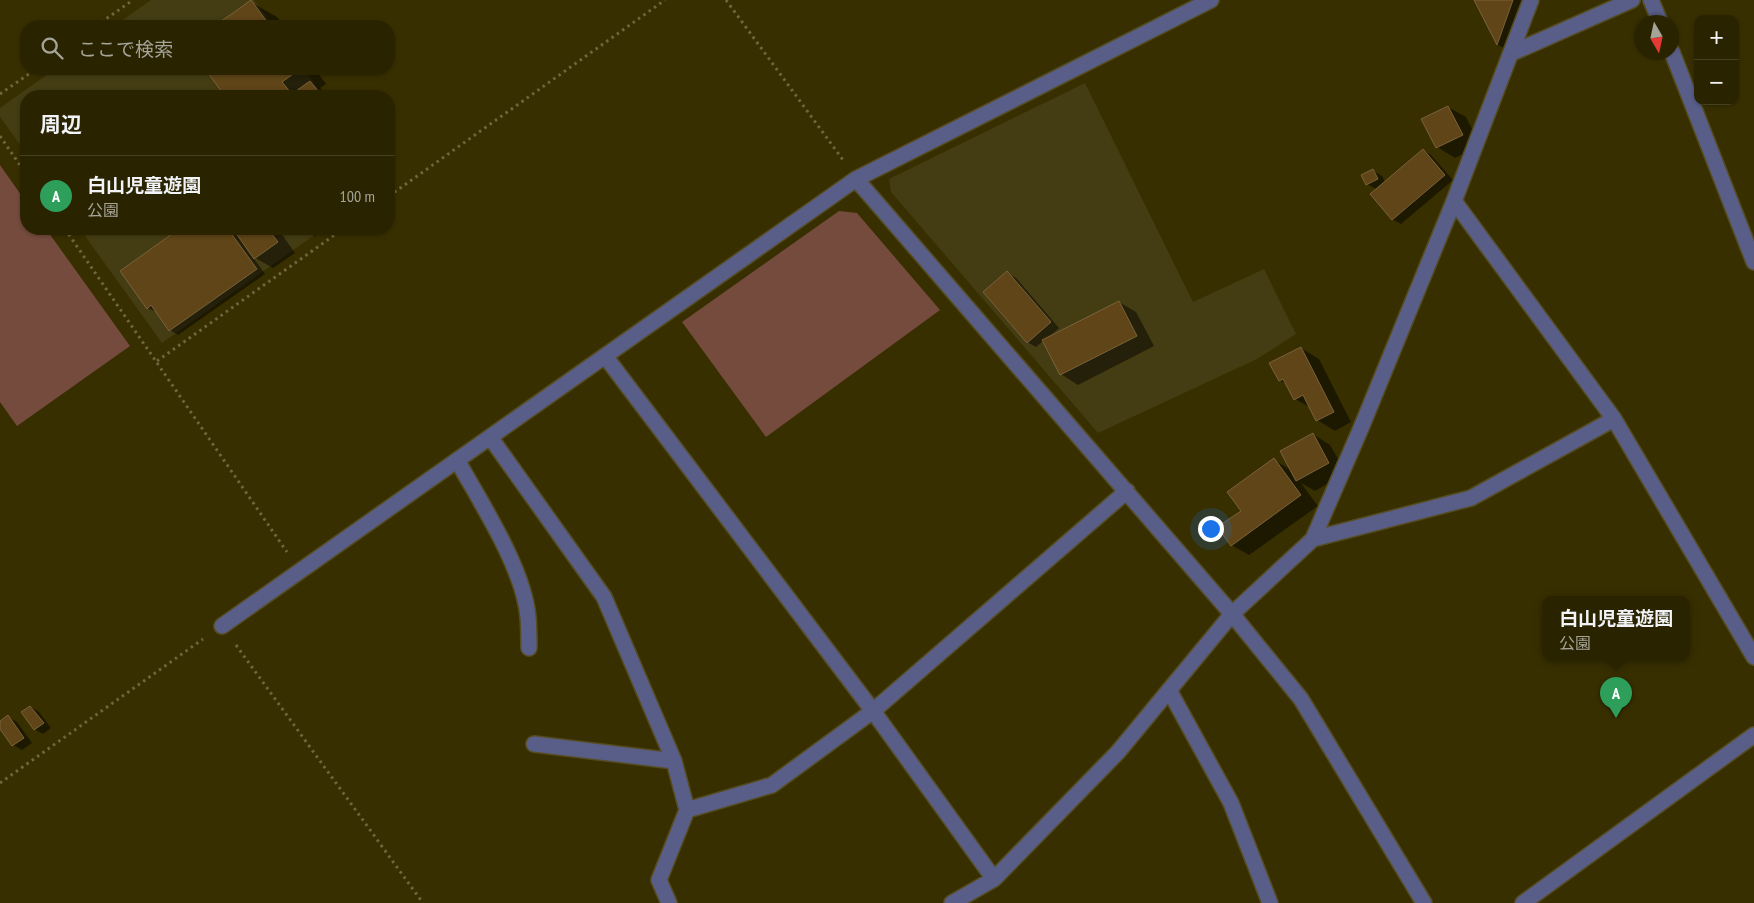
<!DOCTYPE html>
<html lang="ja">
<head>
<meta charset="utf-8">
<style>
  :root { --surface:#2a2300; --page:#362f0f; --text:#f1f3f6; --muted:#a5a499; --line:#464022; --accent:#0b8043 }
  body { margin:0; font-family:"PT Sans Narrow","Noto Sans JP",sans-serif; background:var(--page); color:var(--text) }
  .controls { position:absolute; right:15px; top:15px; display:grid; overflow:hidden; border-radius:10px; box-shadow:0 1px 4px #0004 }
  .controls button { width:45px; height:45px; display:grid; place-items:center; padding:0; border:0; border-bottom:1px solid var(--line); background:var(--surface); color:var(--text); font:25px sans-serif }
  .compass { position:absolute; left:1634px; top:15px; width:45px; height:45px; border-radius:50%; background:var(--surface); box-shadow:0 1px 4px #0004; rotate:171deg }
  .you { position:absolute; left:1210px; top:528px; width:18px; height:18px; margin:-12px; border:4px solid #fff; border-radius:50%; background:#1a73e8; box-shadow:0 0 0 8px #1a73e833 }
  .badge { display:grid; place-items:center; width:32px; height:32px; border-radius:50%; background:var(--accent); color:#fff; font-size:16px; font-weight:700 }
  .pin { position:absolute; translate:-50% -41px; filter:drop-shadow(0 1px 2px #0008) }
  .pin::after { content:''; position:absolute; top:26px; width:18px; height:15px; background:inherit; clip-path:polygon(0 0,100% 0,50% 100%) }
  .popup { position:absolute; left:1542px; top:596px; width:148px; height:65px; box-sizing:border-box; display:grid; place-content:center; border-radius:10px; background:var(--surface); filter:drop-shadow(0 1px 4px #0005); font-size:16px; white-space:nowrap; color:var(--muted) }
  .popup b { font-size:19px; color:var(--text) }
  .popup::after { content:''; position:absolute; left:50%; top:100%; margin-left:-10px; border:10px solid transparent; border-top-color:var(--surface) }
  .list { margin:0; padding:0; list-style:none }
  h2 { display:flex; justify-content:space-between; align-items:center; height:65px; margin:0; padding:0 20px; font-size:21px }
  h2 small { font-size:16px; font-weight:400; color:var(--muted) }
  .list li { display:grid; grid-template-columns:32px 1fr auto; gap:15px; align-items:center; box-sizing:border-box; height:80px; padding:0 20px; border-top:1px solid var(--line) }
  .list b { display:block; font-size:19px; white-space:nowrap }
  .list p { margin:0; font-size:16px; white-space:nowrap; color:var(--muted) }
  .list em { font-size:16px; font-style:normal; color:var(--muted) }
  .icon { flex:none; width:28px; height:28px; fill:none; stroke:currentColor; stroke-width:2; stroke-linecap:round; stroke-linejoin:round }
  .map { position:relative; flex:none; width:1754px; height:903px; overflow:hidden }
  .search { position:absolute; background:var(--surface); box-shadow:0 1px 4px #0004; left:20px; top:20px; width:375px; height:55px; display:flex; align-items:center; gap:12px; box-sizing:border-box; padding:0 18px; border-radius:20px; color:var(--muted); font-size:19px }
  .panel { position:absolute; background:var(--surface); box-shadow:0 1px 4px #0004; left:20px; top:90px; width:375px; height:145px; border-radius:20px }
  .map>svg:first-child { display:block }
  .built { fill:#443c13 }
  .green { fill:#754b3e }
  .shadow { fill:#0007 }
  .building { fill:#5f4517; stroke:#7b623a }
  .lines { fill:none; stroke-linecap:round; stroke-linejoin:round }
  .minor-casing { stroke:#554c21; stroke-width:18 }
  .path { stroke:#6e663e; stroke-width:3; stroke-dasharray:2.5 4; stroke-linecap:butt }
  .minor { stroke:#595e88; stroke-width:15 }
</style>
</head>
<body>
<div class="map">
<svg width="1754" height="903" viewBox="0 0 1754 903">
  <rect width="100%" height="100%" fill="#382f00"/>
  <path class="built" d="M151,0H254L273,26H114Z
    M55,69H304L323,96H26V153L0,117V108Z
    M1085,83L1193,302L1264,269L1296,334L1257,359L1098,433L891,192L889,179Z
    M80,229H323L162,343Z"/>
  <path class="green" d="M0,165L26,202V229H46L130,346L17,426L0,402Z
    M839,211L857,213L940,310L766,437L682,322Z"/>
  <path class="shadow" d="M1475,0H1534L1515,54L1498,45Z
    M251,2L277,17L284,26H216Z
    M207,69H315L326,84L320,88L331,96H227Z
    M1448,107L1466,117L1480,145L1455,158L1437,147L1423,120Z
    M1423,150L1431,155L1453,180L1401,224L1392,219L1376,189L1367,184L1373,171L1382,176L1385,182Z
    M181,229H278L295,253L273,268L252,256L265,274L178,335L170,330L157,312L147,308L122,272Z
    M303,229H325L315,236Z
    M1007,273L1016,278L1059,328L1049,337L1119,302L1136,312L1154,346L1078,385L1061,374L1043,341L1036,347L1027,342Z
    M1301,348L1319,359L1351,422L1335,431L1317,420L1311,408L1295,399L1288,385L1280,380Z
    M1313,434L1330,445L1346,473L1315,491L1301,483L1318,506L1249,555L1231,545L1243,511L1274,460L1291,470Z
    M31,707L39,712L51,728L43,734L34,729Z
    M8,717L17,722L32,743L22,750L13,745L0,727V723Z"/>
  <path class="building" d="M251,0L270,26H214L233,13Z
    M1474,0H1513L1497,45Z
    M205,69H300L282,82L291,93L286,96H225Z
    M310,81L322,96H289Z
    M1448,106L1463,135L1436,148L1421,119Z
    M1423,149L1445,175L1392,220L1370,194Z
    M1373,169L1378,179L1366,185L1361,175Z
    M179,229H228L257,269L169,331L151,305L147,309L120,271Z
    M233,229H268L278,242L254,259Z
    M1007,271L1051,322L1027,343L983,292Z
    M1119,301L1137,336L1060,375L1042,340Z
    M1301,347L1334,412L1316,421L1303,395L1294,400L1283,379L1279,381L1269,363Z
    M1313,433L1329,463L1296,481L1280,451Z
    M1274,458L1301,495L1231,546L1217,527L1241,511L1227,492Z
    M30,706L44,723L34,730L21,712Z
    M8,715L24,738L12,746L0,729V721Z"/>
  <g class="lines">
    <defs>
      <path id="minor" d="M1651,0L1660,22
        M1672,52L1754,262
        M1512,53L1632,0
        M856,179L1232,614L1301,699L1424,903
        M1454,201L1614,419L1754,657
        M605,356L873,711L994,879
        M490,437L604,597L674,761L687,810L659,880L669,903
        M457,460C481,503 524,569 528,617C529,628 529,638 529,648
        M1313,539L1471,498L1614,419
        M222,626L856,179L1211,0
        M1169,690L1231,803L1270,903
        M534,744L674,761
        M687,810L772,785L873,711L1127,491
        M952,903L994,879L1118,752L1232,614L1313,539L1361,428L1454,201L1531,0
        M1523,903L1754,735"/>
    </defs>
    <use href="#minor" class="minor-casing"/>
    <path class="path" d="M726,0L843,160
      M96,26L133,0
      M0,94L36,69
      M0,136L26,174
      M389,196L665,0
      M65,229L287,552
      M157,361L343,229
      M236,645L423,903
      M0,783L203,639"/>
    <use href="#minor" class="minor"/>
  </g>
</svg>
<div class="controls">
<button>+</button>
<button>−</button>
</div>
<svg class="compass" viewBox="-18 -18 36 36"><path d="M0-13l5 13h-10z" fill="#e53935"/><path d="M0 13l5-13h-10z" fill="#a5a499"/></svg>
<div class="you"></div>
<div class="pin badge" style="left:1616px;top:718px;background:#2e9e5b">A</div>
<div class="popup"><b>白山児童遊園</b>公園</div>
<div class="search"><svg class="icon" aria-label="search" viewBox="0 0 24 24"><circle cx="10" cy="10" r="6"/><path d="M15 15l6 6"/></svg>ここで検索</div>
<section class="panel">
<h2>周辺<small></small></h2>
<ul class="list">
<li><span class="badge" style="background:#2e9e5b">A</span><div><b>白山児童遊園</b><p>公園</p></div><em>100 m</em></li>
</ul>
</section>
</div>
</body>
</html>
